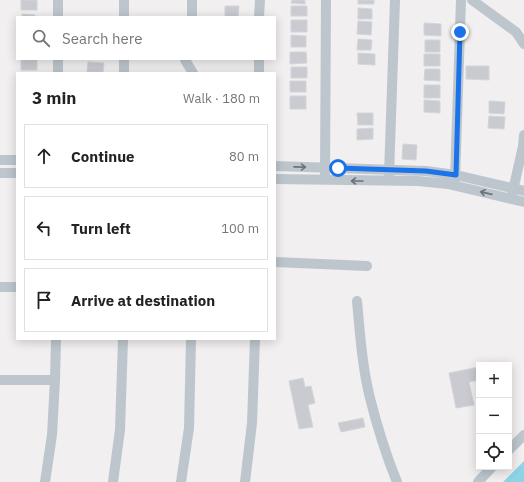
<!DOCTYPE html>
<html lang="en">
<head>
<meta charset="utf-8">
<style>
  :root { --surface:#fff; --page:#f2f2f2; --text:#222; --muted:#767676; --line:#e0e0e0 }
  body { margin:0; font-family:"IBM Plex Sans",sans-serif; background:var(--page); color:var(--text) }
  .controls { position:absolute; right:12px; bottom:12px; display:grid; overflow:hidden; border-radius:0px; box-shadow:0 2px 10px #0003 }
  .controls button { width:36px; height:36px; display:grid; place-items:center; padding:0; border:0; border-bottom:1px solid var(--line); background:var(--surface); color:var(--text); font:20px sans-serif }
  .stop { position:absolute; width:12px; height:12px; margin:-9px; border:3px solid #1a73e8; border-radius:50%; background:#fff }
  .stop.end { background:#1a73e8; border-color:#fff; box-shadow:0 1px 4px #0008 }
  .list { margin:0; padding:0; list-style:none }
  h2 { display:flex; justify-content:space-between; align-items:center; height:52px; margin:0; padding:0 16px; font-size:17px }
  h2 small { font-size:13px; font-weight:400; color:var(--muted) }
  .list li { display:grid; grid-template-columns:26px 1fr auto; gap:12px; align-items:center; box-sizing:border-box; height:64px; margin:0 8px 8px; padding:0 8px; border:1px solid var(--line); border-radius:0px }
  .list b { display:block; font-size:15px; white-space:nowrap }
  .list em { font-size:13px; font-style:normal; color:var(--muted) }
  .icon { flex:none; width:22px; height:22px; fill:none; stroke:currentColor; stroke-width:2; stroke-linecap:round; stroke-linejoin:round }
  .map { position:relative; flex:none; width:524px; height:482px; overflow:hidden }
  .search { position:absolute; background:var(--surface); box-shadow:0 2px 10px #0003; left:16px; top:16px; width:260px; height:44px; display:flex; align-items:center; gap:10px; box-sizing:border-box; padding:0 14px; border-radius:0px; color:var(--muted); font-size:15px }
  .panel { position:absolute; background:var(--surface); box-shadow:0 2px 10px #0003; left:16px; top:72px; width:260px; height:268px; border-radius:0px }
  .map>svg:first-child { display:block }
  .water { fill:#8ed3e8 }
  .building { fill:#c9cbd1; stroke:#d3d5da }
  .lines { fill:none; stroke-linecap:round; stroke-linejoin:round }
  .street { stroke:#bdc6cd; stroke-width:10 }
  .oneway { stroke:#6a747d }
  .route { stroke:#1a73e8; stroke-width:5 }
</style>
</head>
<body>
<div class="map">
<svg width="524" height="482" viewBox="0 0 524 482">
  <rect width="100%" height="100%" fill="#f1efef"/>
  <path class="water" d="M524,461V482H503Z"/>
  <path class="building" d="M21,0H37V10H21Z
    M292,0H305V4L291,3Z
    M358,0H374V4H358Z
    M225,6H239L238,17H225Z
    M291,6H307V16H291Z
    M358,8L372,9V19H358Z
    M22,14L35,15V17H22Z
    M291,20H307V32H291Z
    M358,21L372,22L371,35L357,34Z
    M424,23L441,24V36L424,35Z
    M291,35L306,36V47H291Z
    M358,39L372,40L371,50H357Z
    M425,40H440V52H425Z
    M290,52H306L307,63L290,64Z
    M358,53L375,54V65L358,64Z
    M424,54H440V66H424Z
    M21,60H37V70H21Z
    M88,62L104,63L103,72H87Z
    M466,66H489V80L466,79Z
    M291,67H307V78H291Z
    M425,69H440V81L424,80Z
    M290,81H306V92H290Z
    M424,85H440V98H424Z
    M290,96H306V109H290Z
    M424,100L440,101V113L424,112Z
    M489,101L505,102L504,114L489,113Z
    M357,113H373V125H358Z
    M489,116L505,117L504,129L488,128Z
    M373,128V139L357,140V129Z
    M403,144L417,145L416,160L402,159Z
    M479,367V380L469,382L474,405L456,408L449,373Z
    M303,378L305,387L311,386L315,403L308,405L313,427L299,429L289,381Z
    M363,418L365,427L341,432L338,423Z"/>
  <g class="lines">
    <path class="street" d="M124,0V17
      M472,0L516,32L524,44
      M58,17V0
      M192,17V0
      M259,17L260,0
      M124,59V73
      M185,60L193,73
      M58,73V59
      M259,73V59
      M0,160H17
      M275,166L426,171L456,175L524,191
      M0,173H17
      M325,174L326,0
      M389,175L395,0
      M275,179L418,181L448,184L524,202
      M455,181L461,0
      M512,195L523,146L524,135
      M275,262L367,266
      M0,287H17
      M357,301C360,333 362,366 370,398C377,426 386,455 397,482
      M0,380H55L56,339
      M509,450L524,435
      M45,482L52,435L55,380
      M113,482L120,430L123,339
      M181,482L189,428L191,339
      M245,482L252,423L255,339
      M478,482L492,467"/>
  </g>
  <defs><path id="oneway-shaft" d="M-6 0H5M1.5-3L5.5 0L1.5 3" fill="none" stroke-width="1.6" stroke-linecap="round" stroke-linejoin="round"/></defs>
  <g class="oneway">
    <use href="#oneway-shaft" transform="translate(300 167) rotate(1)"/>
    <use href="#oneway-shaft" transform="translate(357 181) rotate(-180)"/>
    <use href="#oneway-shaft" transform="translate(486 193) rotate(-167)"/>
  </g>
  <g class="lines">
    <path class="route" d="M338,168L426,171L456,175L460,32"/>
  </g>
</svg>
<div class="controls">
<button>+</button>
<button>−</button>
<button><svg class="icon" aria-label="locate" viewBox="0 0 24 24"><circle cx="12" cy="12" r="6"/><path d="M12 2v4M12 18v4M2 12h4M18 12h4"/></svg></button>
</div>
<div class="stop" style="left:338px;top:168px"></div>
<div class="stop end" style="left:460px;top:32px"></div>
<div class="search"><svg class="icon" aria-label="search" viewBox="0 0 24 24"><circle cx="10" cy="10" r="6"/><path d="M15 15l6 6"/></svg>Search here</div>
<section class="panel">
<h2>3 min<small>Walk · 180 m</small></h2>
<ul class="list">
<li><svg class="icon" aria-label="ahead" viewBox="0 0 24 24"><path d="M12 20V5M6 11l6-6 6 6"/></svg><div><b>Continue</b></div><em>80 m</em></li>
<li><svg class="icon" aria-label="left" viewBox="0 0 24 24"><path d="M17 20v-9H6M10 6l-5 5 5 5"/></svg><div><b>Turn left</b></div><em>100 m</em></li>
<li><svg class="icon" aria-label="arrive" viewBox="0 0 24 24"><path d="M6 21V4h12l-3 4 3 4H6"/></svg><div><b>Arrive at destination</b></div></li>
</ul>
</section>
</div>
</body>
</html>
